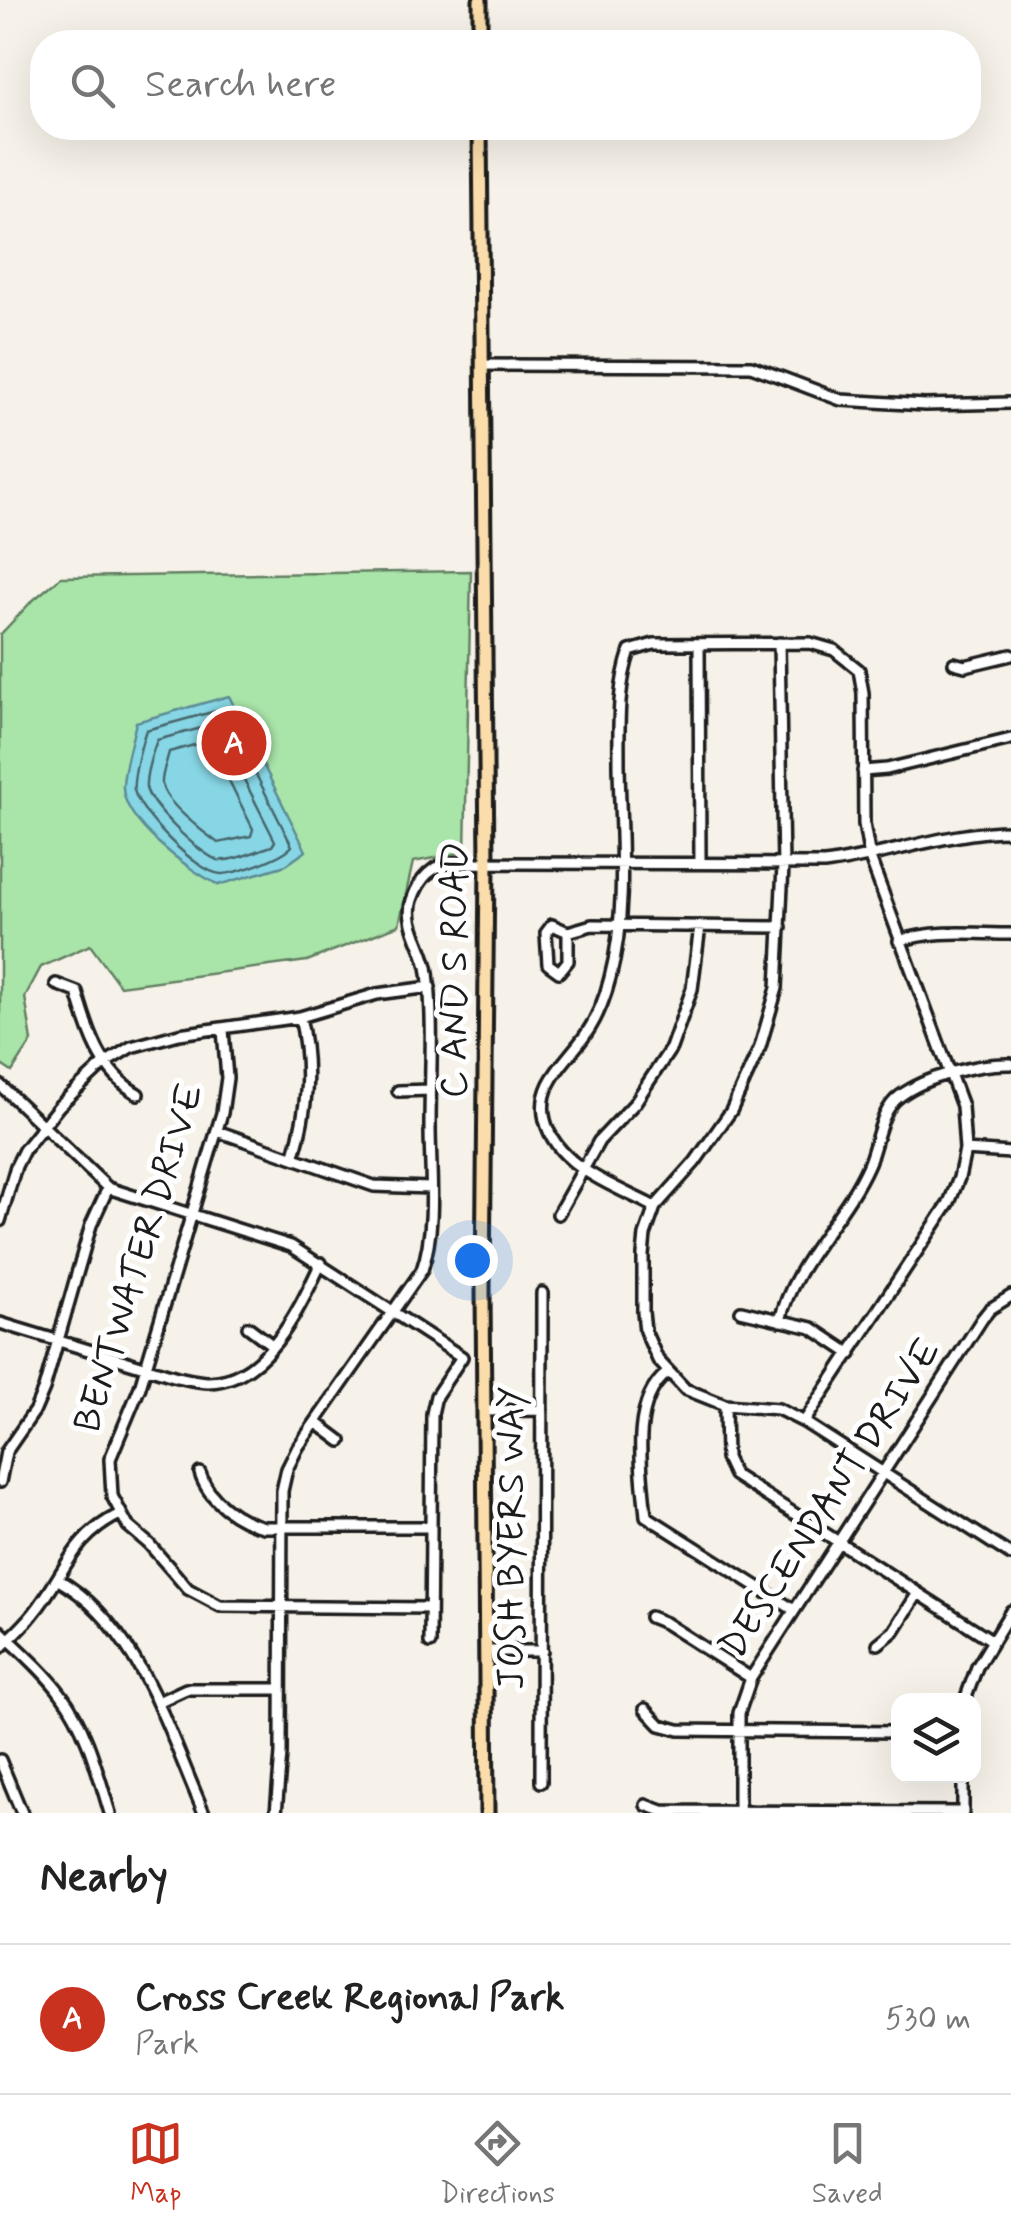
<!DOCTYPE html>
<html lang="en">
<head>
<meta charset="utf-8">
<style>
  :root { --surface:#fff; --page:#f6f6f6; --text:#222; --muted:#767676; --line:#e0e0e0; --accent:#c8321e }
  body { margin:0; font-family:Mynerve,sans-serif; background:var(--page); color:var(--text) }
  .controls { position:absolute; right:30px; bottom:30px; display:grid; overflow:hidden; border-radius:20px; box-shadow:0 10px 40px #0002 }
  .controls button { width:90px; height:90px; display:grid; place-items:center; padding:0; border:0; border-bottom:2px solid var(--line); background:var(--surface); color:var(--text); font:50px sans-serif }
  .you { position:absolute; left:472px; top:1260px; width:35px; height:35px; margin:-25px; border:8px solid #fff; border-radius:50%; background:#1a73e8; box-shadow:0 0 0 15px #1a73e833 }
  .badge { display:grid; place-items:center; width:65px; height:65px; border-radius:50%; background:var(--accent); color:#fff; font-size:32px; font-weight:700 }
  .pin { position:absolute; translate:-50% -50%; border:5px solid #fff; box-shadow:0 2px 10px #0006 }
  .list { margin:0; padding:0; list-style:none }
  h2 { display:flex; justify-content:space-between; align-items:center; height:130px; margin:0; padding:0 40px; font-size:42px }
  h2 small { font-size:32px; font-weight:400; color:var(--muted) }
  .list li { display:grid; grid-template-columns:65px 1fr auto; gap:30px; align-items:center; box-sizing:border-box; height:150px; padding:0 40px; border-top:2px solid var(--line) }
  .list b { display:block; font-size:38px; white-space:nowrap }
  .list p { margin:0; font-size:32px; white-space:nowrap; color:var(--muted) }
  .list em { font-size:32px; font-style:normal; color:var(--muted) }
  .icon { flex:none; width:55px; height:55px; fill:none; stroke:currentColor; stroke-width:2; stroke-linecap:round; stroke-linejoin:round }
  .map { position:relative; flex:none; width:1011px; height:1813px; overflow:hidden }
  .search { position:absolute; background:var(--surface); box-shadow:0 10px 40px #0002; left:30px; right:30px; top:30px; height:110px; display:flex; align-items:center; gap:25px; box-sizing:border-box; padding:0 35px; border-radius:40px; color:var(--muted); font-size:38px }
  .sheet { height:280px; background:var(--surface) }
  nav { display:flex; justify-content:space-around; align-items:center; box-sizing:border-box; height:140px; border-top:2px solid var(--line); background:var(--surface); font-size:28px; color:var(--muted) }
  nav a { display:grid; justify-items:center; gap:5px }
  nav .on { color:var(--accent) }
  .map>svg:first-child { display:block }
  .green { fill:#a9e4a9; stroke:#628062; stroke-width:2.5 }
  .water { fill:#87d6e5; stroke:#5c8c95; stroke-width:2.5 }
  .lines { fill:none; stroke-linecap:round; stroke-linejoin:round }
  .shore { stroke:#47666c; stroke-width:2.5 }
  .minor-casing { stroke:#1c1c1c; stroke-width:16 }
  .major-casing { stroke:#1c1c1c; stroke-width:19 }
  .minor { stroke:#fff; stroke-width:9 }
  .major { stroke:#fbddab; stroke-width:11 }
  .labels { text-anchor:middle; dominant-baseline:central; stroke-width:10; stroke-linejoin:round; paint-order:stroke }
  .street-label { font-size:38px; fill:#1c1c1c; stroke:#fff }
</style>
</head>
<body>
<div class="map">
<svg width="1011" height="1813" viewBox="0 0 1011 1813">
  <rect width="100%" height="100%" fill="#f7f2e9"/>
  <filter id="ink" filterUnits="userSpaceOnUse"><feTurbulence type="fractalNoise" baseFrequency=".01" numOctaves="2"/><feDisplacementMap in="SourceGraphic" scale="20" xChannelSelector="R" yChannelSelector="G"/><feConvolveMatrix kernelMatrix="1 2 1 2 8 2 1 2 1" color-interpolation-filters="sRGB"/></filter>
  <g filter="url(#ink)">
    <path class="green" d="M471,571L465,852L413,862L399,925L307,961L120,986L90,945L41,967L25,997L32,1041L12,1072L0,1064V635L31,602L61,577Z"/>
    <path class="water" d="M229,696L306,851L286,865L219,885C189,871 121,821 123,785C124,765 132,742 136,722Z"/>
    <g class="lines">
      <path class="shore" d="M223,709L292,846C283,857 236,874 221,874C197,873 139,813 134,790C132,779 142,741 146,730Z
        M216,724L275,841L272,846C258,850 233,862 218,860C201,856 148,804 146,787C145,774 153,751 157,740Z
        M205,742L211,744L253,829L251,836L218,843C204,833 163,801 162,784C161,775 167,761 169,752Z"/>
      <defs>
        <path id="minor" d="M482,365L751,366L841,400L925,405L1011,403
          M779,643L783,866L777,988L760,1047L731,1111L695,1162L655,1207L645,1235L643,1255V1312L645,1331L658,1360L685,1389L725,1405L778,1409L804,1422L1011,1555
          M699,644L700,862
          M954,663L965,666L1011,655
          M863,771L887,769L1011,739
          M568,932V961L559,972L548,964L546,933L552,925L568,932L592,925L781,927
          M899,941C936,929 972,934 1011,934
          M56,984L77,992C88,1031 101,1073 138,1094
          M223,1030L227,1078L222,1113L140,1387L110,1459L112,1496L128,1526L149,1544L188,1589L220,1606L430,1608
          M0,1085L108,1188L291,1246L462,1357L436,1396L432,1414L430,1643
          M398,1091L430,1090
          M217,1131L374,1186L430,1188
          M294,1155C308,1108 311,1066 300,1017
          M655,1207C616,1186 557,1168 545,1120C536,1083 567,1062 586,1034C597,1018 605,998 610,978C628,910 620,835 619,765C619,725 617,689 630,651L654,644L810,643L834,650L859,670L863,693L864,824L870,858L962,1106L965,1150L1011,1153
          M558,1214L599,1141L634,1104L671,1048L692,989L700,926
          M0,1221L16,1166L24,1150L59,1106L105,1063L131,1047L179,1034L300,1017L377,994L430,987
          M741,1311L812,1328L851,1354
          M780,1321C793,1263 844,1219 868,1165C878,1143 879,1111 900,1096C927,1076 979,1063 1011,1064
          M0,1323L177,1377C187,1379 198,1382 208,1382C267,1381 299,1309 321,1263
          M248,1327L272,1345
          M667,1373C629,1403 642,1472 646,1516L794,1610
          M725,1405L726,1458L734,1475L993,1641
          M485,1411L542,1410
          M804,1422L949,1203L959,1178L965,1150
          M317,1423L341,1441
          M200,1473C208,1500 238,1521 264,1527H430
          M0,1482L6,1452L35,1410L44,1389L91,1225L108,1188
          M57,1579C139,1625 168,1732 204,1813
          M650,1617L665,1623L751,1678
          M0,1631C21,1651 44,1671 61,1694C87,1728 98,1774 110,1813
          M878,1644L894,1631L918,1593
          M0,1648C11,1637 24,1626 33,1614C66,1574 69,1539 120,1514
          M488,1651H542
          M965,1700L977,1667L1011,1611
          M158,1702L186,1689H281
          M645,1709L660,1725L679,1730L898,1732
          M0,1760L22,1813
          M541,1782L542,1293
          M646,1805L662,1811L963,1812
          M276,1813L281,1754L282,1491L287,1469L298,1447L422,1270C437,1226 430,1171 430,1126C430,1075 434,1023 428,973C426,949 404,925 412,900C419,879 433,864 454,863L824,864C886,856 949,831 1011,831
          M739,1813V1713L751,1678L982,1319L990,1309L1011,1296
          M963,1813V1776"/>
        <path id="major" d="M480,0V42
          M480,128L487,862L483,1289L487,1813"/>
      </defs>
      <use href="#minor" class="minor-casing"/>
      <use href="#major" class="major-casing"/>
      <use href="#minor" class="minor"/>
      <use href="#major" class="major"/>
    </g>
  </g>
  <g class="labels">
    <g class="street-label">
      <text transform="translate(455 970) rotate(-90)">C AND S ROAD</text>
      <text transform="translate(140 1258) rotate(-73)">BENTWATER DRIVE</text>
      <text transform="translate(831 1499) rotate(-57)">DESCENDANT DRIVE</text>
      <text transform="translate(512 1538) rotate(-90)">JOSH BYERS WAY</text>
    </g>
  </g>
</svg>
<div class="controls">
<button><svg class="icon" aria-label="layers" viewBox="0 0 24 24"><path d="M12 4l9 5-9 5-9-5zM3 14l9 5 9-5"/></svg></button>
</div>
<div class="you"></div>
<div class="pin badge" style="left:234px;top:743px">A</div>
<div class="search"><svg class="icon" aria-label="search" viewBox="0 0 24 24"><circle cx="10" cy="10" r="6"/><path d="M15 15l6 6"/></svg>Search here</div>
</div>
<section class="sheet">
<h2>Nearby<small></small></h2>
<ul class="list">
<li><span class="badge">A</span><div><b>Cross Creek Regional Park</b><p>Park</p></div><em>530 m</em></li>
</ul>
</section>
<nav>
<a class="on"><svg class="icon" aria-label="map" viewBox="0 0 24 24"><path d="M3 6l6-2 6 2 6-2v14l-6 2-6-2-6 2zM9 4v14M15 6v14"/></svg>Map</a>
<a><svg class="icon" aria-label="directions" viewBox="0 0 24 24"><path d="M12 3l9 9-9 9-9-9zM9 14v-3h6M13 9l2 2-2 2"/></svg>Directions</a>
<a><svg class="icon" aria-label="saved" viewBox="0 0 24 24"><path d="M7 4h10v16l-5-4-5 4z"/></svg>Saved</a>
</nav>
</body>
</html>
